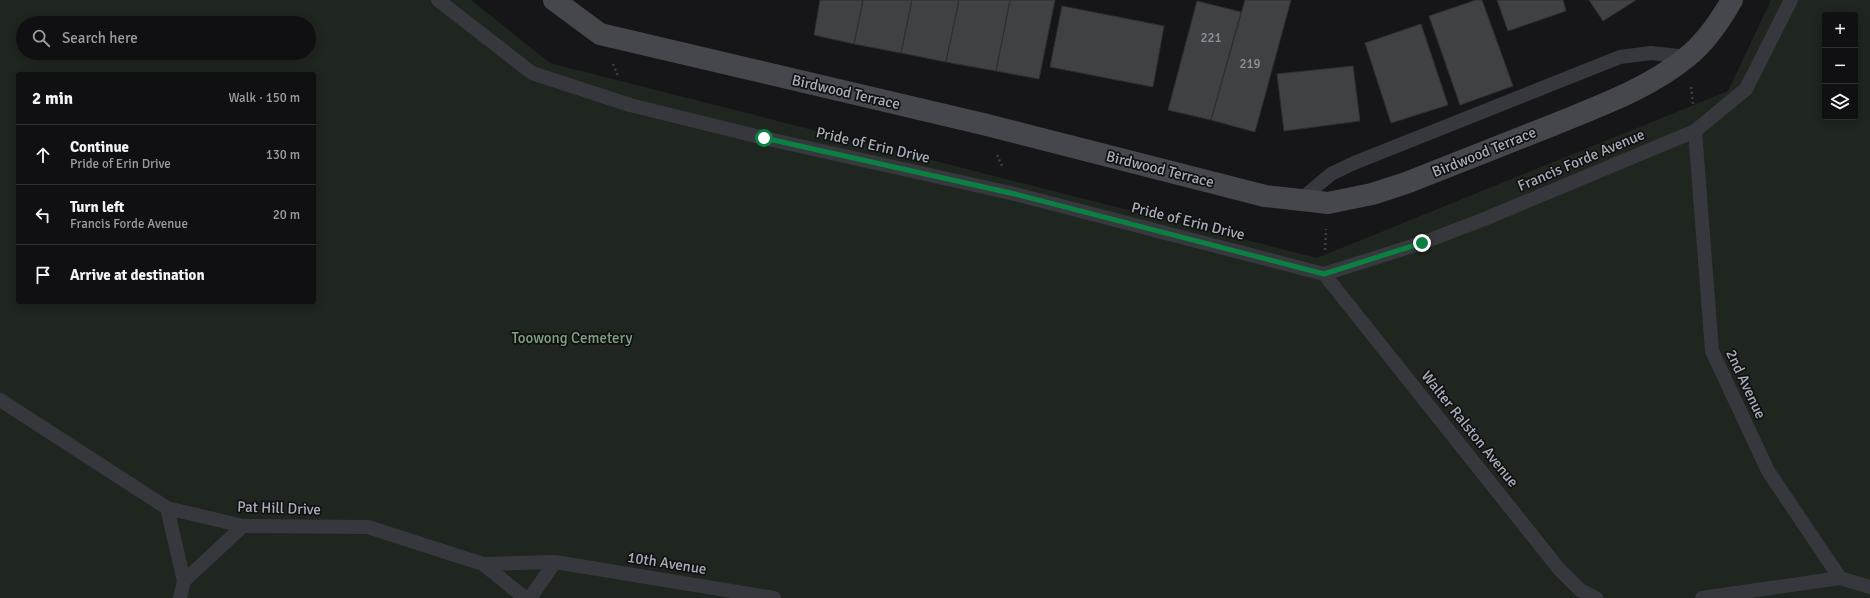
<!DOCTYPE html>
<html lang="en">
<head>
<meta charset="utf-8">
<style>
  :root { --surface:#101012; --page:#19191b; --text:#f1f3f6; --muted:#9c9d9f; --line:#303032 }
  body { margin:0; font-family:Signika,sans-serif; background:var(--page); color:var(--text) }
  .controls { position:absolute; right:12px; top:12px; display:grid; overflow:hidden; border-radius:4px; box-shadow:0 2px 10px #0003 }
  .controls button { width:36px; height:36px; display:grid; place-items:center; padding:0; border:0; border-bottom:1px solid var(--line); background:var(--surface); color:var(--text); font:20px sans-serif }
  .stop { position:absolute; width:12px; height:12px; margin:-9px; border:3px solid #0b8043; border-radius:50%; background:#fff }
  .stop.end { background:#0b8043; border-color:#fff; box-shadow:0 1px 4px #0008 }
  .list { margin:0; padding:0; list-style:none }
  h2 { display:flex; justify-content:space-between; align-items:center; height:52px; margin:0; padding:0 16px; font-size:17px }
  h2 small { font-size:13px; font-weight:400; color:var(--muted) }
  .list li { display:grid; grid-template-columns:26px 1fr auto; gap:12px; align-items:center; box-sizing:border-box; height:60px; padding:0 16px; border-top:1px solid var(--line) }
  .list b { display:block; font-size:15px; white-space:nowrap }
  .list p { margin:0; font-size:13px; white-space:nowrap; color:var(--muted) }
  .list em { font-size:13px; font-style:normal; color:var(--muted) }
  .icon { flex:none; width:22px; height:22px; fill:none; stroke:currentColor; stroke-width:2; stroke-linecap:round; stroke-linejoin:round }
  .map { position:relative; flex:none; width:1870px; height:598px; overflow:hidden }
  .search { position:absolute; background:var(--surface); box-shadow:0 2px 10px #0003; left:16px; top:16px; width:300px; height:44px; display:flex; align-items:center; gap:10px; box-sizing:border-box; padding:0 14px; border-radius:22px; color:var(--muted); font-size:15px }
  .panel { position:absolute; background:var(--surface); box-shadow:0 2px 10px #0003; left:16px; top:72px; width:300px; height:232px; border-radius:4px }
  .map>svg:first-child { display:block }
  .green { fill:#1e261f; fill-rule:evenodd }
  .building { fill:#404145; stroke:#303034 }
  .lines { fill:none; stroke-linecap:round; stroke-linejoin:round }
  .path { stroke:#3d3f44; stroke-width:2.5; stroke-dasharray:2 3; stroke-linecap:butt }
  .lane { stroke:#37383d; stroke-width:14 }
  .secondary { stroke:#45474d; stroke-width:22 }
  .route { stroke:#0b8043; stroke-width:5 }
  .labels { text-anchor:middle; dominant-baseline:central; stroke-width:3.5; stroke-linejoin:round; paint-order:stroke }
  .number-label { font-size:13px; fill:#8e929b }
  .street-label { font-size:15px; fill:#a8adb8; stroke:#111113 }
  .park-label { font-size:15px; fill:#7fa381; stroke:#111113 }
</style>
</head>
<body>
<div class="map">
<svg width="1870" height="598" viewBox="0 0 1870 598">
  <rect width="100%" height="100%" fill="#161618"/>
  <path class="green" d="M0,0H471L550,63L1317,258L1728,91L1771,0H1870V598H0ZM1825,15H1855V117H1825ZM23,23H309V53H23ZM18,74H314V302H18Z"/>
  <path class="building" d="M820,0H863L854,44L814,35Z
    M863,0H912L901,53L854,44Z
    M912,0H959L946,62L901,53Z
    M959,0H1010L996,71L946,62Z
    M1010,0H1055L1039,79L996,71Z
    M1245,0H1291L1255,132L1211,120Z
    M1476,0H1482L1513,86L1460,105L1429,16Z
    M1497,0H1563L1566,11L1508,31Z
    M1589,0H1636L1603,21Z
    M1197,1L1241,12L1211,120L1168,110Z
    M1062,6L1164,26L1153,87L1050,67Z
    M1421,24L1448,105L1391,123L1365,43Z
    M1353,66L1360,121L1284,131L1277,74Z"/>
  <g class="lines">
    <path class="path" d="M613,64L618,76
      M1691,87L1693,104
      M997,155L1003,168
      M1325,250L1326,229"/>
    <path class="lane" d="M438,0L532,73L630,105L764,138L1015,194L1324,274
      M1695,131L1712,351L1768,471L1840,578
      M1300,200L1331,174L1354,163L1620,57L1651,53L1688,57
      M1324,274L1422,243L1487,218L1695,131L1746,89L1791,0
      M1324,274L1559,569L1580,590L1596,598
      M0,400L167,508L243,526L368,527L483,564L525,598
      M167,508L184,581L243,526
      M555,562L774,598
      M483,564L555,562L530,598
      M180,598L184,581
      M1702,598L1840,578L1870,587"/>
    <path class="secondary" d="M554,0L600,34L983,124L1265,196L1328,203L1372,194L1406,183C1455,164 1504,144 1553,125C1599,106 1648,89 1687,57C1706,42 1720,21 1732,0"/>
  </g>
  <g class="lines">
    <path class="route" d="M764,138L1015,194L1324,274L1422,243"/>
  </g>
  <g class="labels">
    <g class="number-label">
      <text x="1211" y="38">221</text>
      <text x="1250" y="64">219</text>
    </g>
    <g class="street-label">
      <text transform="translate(846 92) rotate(13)">Birdwood Terrace</text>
      <text transform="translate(873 145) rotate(13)">Pride of Erin Drive</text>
      <text transform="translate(1484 152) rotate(-22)">Birdwood Terrace</text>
      <text transform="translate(1581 160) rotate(-23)">Francis Forde Avenue</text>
      <text transform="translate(1160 169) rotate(14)">Birdwood Terrace</text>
      <text transform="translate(1188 221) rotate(14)">Pride of Erin Drive</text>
      <text transform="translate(1746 384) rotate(65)">2nd Avenue</text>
      <text transform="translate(1470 429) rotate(51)">Walter Ralston Avenue</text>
      <text transform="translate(279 508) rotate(2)">Pat Hill Drive</text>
      <text transform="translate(667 563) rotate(9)">10th Avenue</text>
    </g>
    <g class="park-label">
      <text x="572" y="338">Toowong Cemetery</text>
    </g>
  </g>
</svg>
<div class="controls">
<button>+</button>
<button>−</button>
<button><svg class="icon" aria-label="layers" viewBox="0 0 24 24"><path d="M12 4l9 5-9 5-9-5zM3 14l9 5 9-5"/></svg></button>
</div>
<div class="stop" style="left:764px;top:138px"></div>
<div class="stop end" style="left:1422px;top:243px"></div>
<div class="search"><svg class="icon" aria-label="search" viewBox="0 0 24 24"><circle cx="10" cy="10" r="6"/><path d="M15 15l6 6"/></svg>Search here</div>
<section class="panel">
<h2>2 min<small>Walk · 150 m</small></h2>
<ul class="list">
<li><svg class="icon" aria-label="ahead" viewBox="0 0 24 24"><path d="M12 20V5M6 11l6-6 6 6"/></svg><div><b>Continue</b><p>Pride of Erin Drive</p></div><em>130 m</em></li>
<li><svg class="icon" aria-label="left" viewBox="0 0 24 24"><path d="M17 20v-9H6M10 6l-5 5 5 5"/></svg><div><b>Turn left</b><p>Francis Forde Avenue</p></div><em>20 m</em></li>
<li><svg class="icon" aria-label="arrive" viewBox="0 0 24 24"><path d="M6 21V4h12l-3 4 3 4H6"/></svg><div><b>Arrive at destination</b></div></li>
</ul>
</section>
</div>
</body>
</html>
